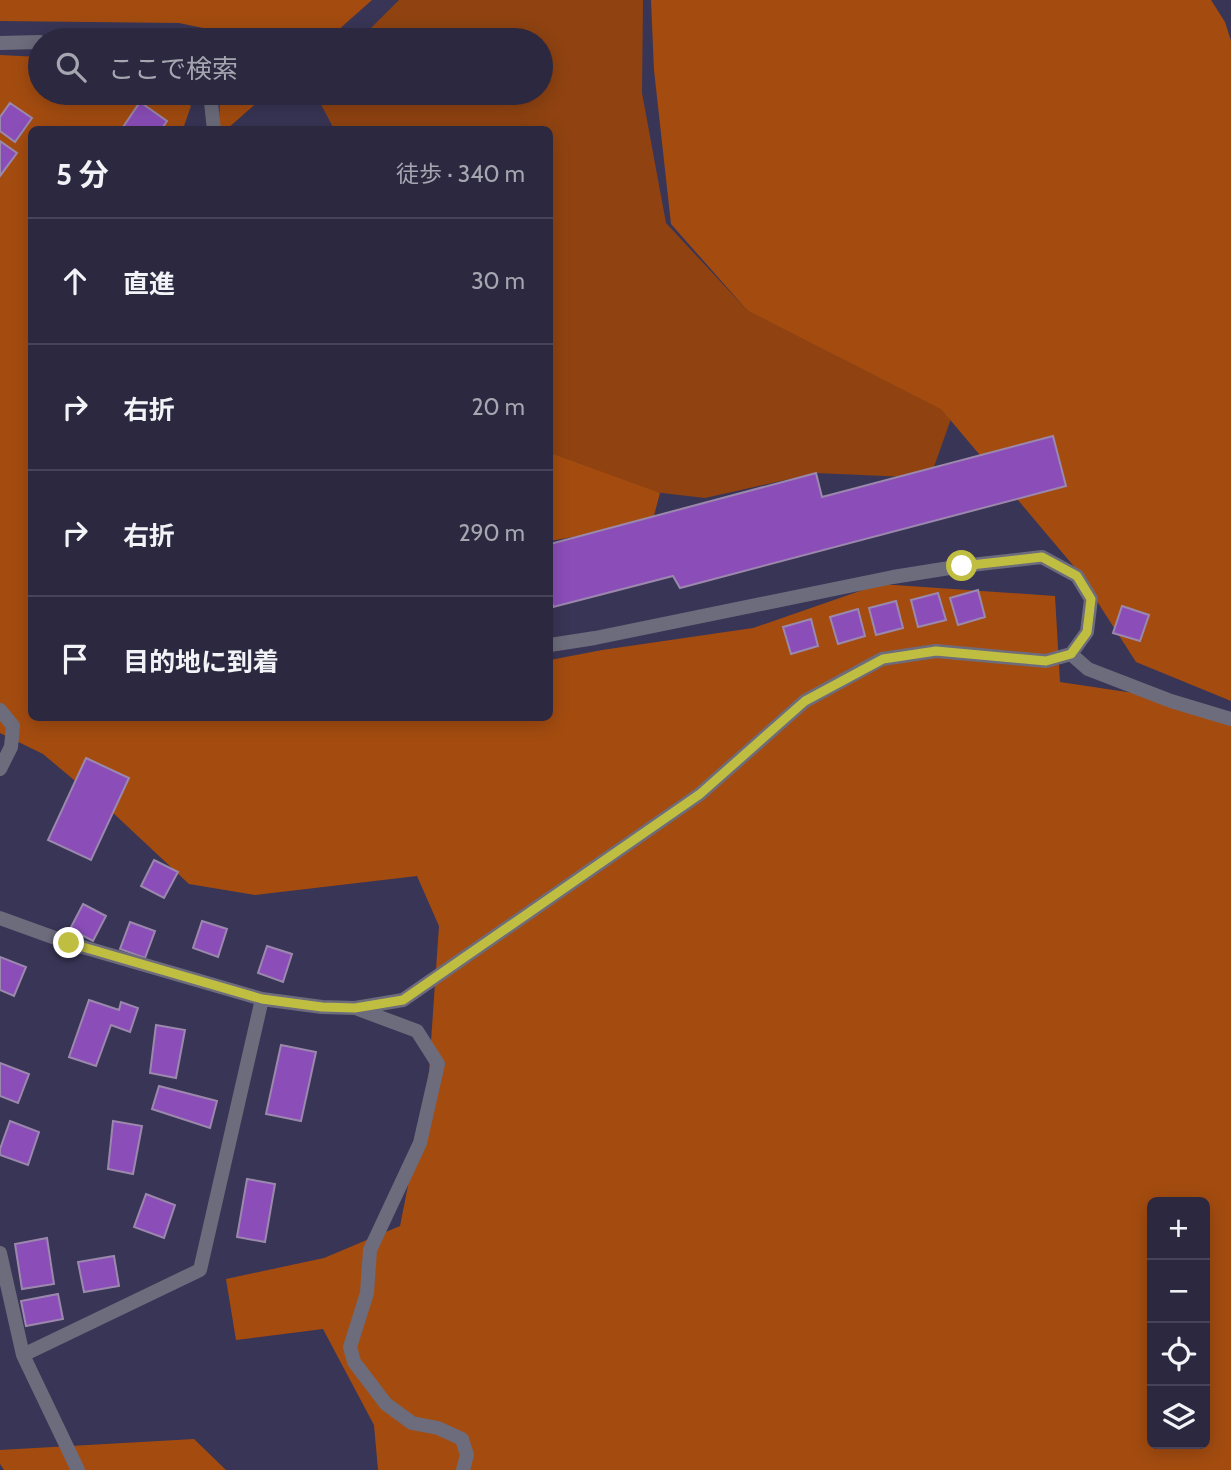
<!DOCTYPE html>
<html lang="ja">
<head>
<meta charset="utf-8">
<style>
  :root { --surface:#2b2840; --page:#333047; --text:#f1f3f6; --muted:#a6a6b1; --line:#474459 }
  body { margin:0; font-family:Cabin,"Noto Sans JP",sans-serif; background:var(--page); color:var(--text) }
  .controls { position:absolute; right:21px; bottom:21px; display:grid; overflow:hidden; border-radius:10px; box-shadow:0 4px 18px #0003 }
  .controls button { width:63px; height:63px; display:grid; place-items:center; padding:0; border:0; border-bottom:2px solid var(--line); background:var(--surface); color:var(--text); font:35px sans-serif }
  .stop { position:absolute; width:21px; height:21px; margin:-16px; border:5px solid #c0be40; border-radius:50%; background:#fff }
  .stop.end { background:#c0be40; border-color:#fff; box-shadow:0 2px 7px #0008 }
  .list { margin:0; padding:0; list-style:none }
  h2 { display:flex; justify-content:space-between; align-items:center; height:91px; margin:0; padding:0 28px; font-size:30px }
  h2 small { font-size:23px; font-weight:400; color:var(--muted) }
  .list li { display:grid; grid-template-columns:46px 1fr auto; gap:21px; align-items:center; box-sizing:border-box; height:126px; padding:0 28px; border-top:2px solid var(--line) }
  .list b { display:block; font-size:26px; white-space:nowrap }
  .list em { font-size:23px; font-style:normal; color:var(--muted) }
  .icon { flex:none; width:38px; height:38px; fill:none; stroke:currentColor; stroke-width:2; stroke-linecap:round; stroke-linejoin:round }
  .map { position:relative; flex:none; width:1231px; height:1470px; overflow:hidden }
  .search { position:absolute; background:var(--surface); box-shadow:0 4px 18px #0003; left:28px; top:28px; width:525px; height:77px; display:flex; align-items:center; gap:18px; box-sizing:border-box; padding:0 24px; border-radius:38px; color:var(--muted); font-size:26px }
  .panel { position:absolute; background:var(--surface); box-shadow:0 4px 18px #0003; left:28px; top:126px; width:525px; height:595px; border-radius:10px }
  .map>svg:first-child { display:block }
  .green { fill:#904311 }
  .forest { fill:#a44c10; fill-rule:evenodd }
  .building { fill:#8b4eb9; stroke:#9b88ad; stroke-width:2 }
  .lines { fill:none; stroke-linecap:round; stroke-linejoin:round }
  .street { stroke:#6d6c7c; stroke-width:14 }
  .route { stroke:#c0be40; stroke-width:9 }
</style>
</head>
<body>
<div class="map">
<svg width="1231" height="1470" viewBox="0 0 1231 1470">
  <rect width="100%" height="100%" fill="#393556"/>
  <path class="green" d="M399,0H643L642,93L666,223L747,310L859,352L952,416L930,478L816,473L705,498L645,491L550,460V130L334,129L315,93H541V40H359Z"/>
  <path class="forest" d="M0,0H372L327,40H222V32L179,23L0,21Z
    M651,0H1211L1225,22L1231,41V701L1136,662L1077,570L941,409L747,310L671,224L654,70Z
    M0,55L40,57V93H174L191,106L183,129L32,130V718H550V660L602,650L753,628L880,584L1055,596L1060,682L1160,697L1231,716V1470H378L374,1425L323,1329L236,1340L226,1279L324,1258L400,1226L428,1085L439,926L417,876L255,895L189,884L111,811L43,754L0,733ZM1152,1202H1205V1444H1152Z
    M220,93H268L227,129L219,130Z
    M550,453L660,493L652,523L550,541Z
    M194,1439L226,1470H4L0,1464V1450Z"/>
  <path class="building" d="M140,102L167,121L161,130H121Z
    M10,103L32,118L15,142L0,131V117Z
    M0,141L17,153L0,176Z
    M1053,436L1066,486L680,588L673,576L553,607L550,593V544L816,473L822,497Z
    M978,590L985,617L958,625L950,598Z
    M938,593L946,620L918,627L911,600Z
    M896,601L903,628L876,635L869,608Z
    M1122,606L1149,615L1140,641L1113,633Z
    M858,609L865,636L838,644L830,617Z
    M811,619L818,646L791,654L783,627Z
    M86,758L129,778L91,860L48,840Z
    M154,860L178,872L164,898L141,886Z
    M83,904L106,916L93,941L70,929Z
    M202,921L227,929L218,957L193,948Z
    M130,922L155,931L145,958L120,949Z
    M267,946L292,954L283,982L258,973Z
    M0,957L26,967L14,996L0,990Z
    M89,1000L119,1010L121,1002L138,1008L130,1032L111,1025L96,1066L69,1057Z
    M156,1025L185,1030L176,1078L150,1073Z
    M281,1045L316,1052L301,1121L266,1114Z
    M0,1063L29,1074L18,1103L0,1096Z
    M159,1086L217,1101L210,1128L152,1109Z
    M10,1121L39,1132L28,1165L0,1155V1149Z
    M113,1121L142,1126L133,1174L108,1169Z
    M247,1179L275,1184L265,1242L237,1237Z
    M146,1194L175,1205L164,1238L134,1227Z
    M47,1238L54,1284L22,1289L15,1244Z
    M114,1256L119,1286L84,1292L78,1262Z
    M58,1294L63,1319L26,1326L21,1301Z"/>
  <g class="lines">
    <path class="street" d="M93,40L154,38L193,40
      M0,43L40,42
      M210,93L214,130
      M1071,654L1088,669L1171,701L1231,719
      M0,710L13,726L11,747L0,769
      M0,918L69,943L262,999L322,1007L355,1008L403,1000L700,794L805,701L882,659L936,651L1046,661L1071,654L1087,632L1091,599L1077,576L1042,557L962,566L893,577L595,638L550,645
      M358,1009L417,1031L438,1064L420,1143L370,1250L367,1293L350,1347L354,1362L386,1404L412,1423L438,1428L462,1439L467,1455L463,1470
      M0,1253L23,1355L78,1470
      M23,1355L200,1270L262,999"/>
  </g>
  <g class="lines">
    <path class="route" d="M69,943L262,999L322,1007L355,1008L403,1000L700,794L805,701L883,659L936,651L1046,661L1071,654L1087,632L1091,599L1077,576L1042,557L962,566"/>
  </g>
</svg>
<div class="controls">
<button>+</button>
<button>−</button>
<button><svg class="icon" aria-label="locate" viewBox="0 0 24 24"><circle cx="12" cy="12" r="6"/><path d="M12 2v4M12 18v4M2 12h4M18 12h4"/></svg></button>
<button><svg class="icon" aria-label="layers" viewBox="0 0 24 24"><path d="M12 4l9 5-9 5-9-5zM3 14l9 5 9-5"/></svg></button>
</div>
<div class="stop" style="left:962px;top:566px"></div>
<div class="stop end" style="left:69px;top:943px"></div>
<div class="search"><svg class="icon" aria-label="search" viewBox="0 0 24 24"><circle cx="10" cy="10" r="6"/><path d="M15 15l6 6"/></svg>ここで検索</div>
<section class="panel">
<h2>5 分<small>徒歩 · 340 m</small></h2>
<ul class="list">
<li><svg class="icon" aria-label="ahead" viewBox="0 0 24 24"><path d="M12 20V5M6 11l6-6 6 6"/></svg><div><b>直進</b></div><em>30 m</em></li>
<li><svg class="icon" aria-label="right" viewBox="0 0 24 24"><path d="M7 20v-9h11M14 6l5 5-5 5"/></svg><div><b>右折</b></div><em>20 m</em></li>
<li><svg class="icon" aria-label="right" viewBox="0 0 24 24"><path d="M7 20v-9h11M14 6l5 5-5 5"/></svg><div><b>右折</b></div><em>290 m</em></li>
<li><svg class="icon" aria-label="arrive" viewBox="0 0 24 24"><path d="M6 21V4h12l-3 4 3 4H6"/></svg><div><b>目的地に到着</b></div></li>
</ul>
</section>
</div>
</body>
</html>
